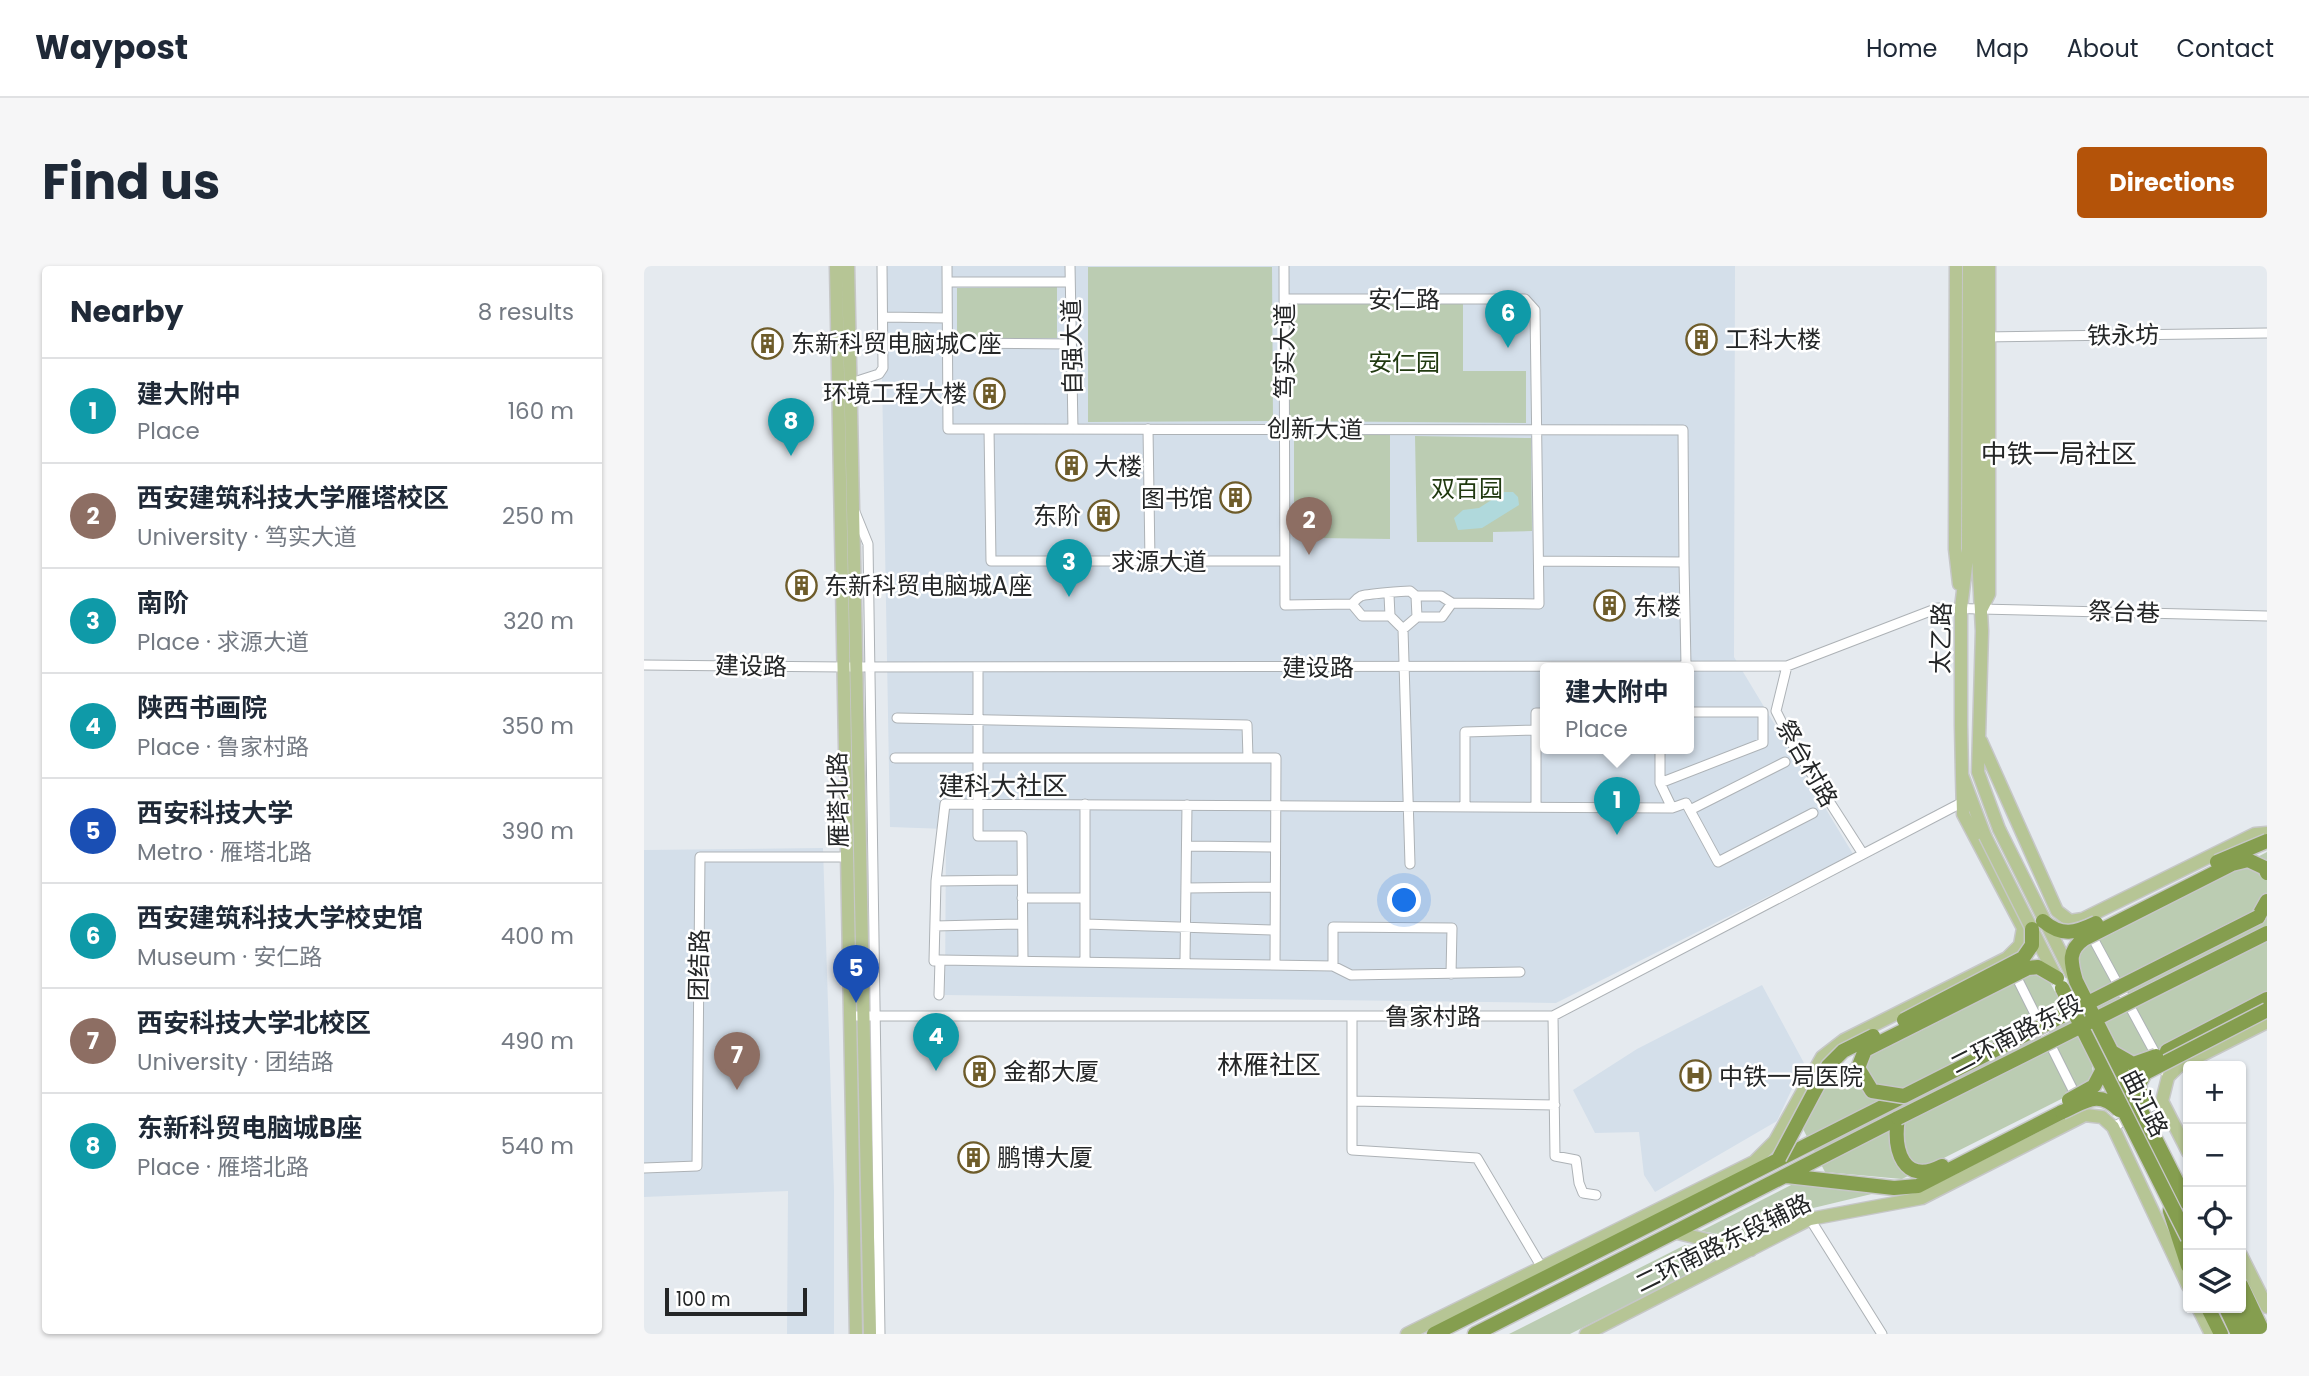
<!DOCTYPE html>
<html lang="en">
<head>
<meta charset="utf-8">
<style>
  :root { --surface:#fff; --page:#f6f6f7; --text:#1f2937; --muted:#747a83; --line:#e0e1e3; --accent:#b45309 }
  body { margin:0; font-family:Poppins,"Noto Sans SC",sans-serif; background:var(--page); color:var(--text) }
  .controls { position:absolute; right:21px; bottom:21px; display:grid; overflow:hidden; border-radius:7px; box-shadow:0 2px 5px #0004 }
  .controls button { width:63px; height:63px; display:grid; place-items:center; padding:0; border:0; border-bottom:2px solid var(--line); background:var(--surface); color:var(--text); font:35px sans-serif }
  .scale { position:absolute; left:21px; bottom:18px; width:142px; box-sizing:border-box; padding-left:7px; border:4px solid #242627; border-top:0; font-size:19px; line-height:24px; white-space:nowrap; color:#242627; -webkit-text-stroke:5px #fff; paint-order:stroke }
  .you { position:absolute; left:761px; top:635px; width:24px; height:24px; margin:-18px; border:5px solid #fff; border-radius:50%; background:#1a73e8; box-shadow:0 0 0 10px #1a73e833 }
  .badge { display:grid; place-items:center; width:46px; height:46px; border-radius:50%; background:var(--accent); color:#fff; font-size:23px; font-weight:700 }
  .pin { position:absolute; translate:-50% -58px; filter:drop-shadow(0 2px 4px #0008) }
  .pin::after { content:''; position:absolute; top:37px; width:24px; height:21px; background:inherit; clip-path:polygon(0 0,100% 0,50% 100%) }
  .popup { position:absolute; left:896px; top:397px; width:154px; height:91px; box-sizing:border-box; display:grid; place-content:center; border-radius:7px; background:var(--surface); filter:drop-shadow(0 2px 5px #0005); font-size:23px; white-space:nowrap; color:var(--muted) }
  .popup b { font-size:26px; color:var(--text) }
  .popup::after { content:''; position:absolute; left:50%; top:100%; margin-left:-14px; border:14px solid transparent; border-top-color:var(--surface) }
  .list { margin:0; padding:0; list-style:none }
  h2 { display:flex; justify-content:space-between; align-items:center; height:91px; margin:0; padding:0 28px; font-size:30px }
  h2 small { font-size:23px; font-weight:400; color:var(--muted) }
  .list li { display:grid; grid-template-columns:46px 1fr auto; gap:21px; align-items:center; box-sizing:border-box; height:105px; padding:0 28px; border-top:2px solid var(--line) }
  .list b { display:block; font-size:26px; white-space:nowrap }
  .list p { margin:0; font-size:23px; white-space:nowrap; color:var(--muted) }
  .list em { font-size:23px; font-style:normal; color:var(--muted) }
  .icon { flex:none; width:38px; height:38px; fill:none; stroke:currentColor; stroke-width:2; stroke-linecap:round; stroke-linejoin:round }
  .map { position:relative; flex:none; width:1623px; height:1068px; overflow:hidden; border-radius:7px }
  header { display:flex; align-items:center; gap:42px; box-sizing:border-box; height:98px; padding:0 35px; background:var(--surface); border-bottom:2px solid var(--line) }
  header strong { font-size:33px }
  nav { display:flex; gap:38px; margin-inline-start:auto; font-size:24px }
  .intro { display:flex; align-items:center; justify-content:space-between; box-sizing:border-box; height:168px; padding:0 42px }
  h1 { margin:0; font-size:49px }
  .button { padding:18px 32px; border-radius:7px; background:var(--accent); color:#fff; font-size:24px; font-weight:700 }
  main { display:flex; gap:42px; padding:0 42px }
  aside { flex:1; background:var(--surface); border-radius:7px; box-shadow:0 2px 5px #0004 }
  .map>svg:first-child { display:block }
  .built { fill:#d4dfea; fill-rule:evenodd }
  .green { fill:#bbccb2 }
  .water { fill:#b0d9dc }
  .lines { fill:none; stroke-linecap:round; stroke-linejoin:round }
  .minor-casing { stroke:#adb2b6; stroke-width:11 }
  .major-casing { stroke:#c6c7c7; stroke-width:15 }
  .highway-casing { stroke:#c6c7c7; stroke-width:17 }
  .minor { stroke:#fff; stroke-width:9 }
  .major { stroke:#b6c595; stroke-width:12 }
  .highway { stroke:#859e4f; stroke-width:14 }
  .major-bridge-casing { stroke:#c6c7c7; stroke-width:15; stroke-linecap:butt }
  .highway-bridge-casing { stroke:#c6c7c7; stroke-width:17; stroke-linecap:butt }
  .major-bridge { stroke:#b6c595; stroke-width:12 }
  .highway-bridge { stroke:#859e4f; stroke-width:14 }
  .labels { text-anchor:middle; dominant-baseline:central; stroke-width:5; stroke-linejoin:round; paint-order:stroke }
  .street-label { font-size:24px; fill:#242627; stroke:#fff }
  .poi-label { font-size:24px; fill:#242627; stroke:#fff; text-anchor:start }
  .park-label { font-size:24px; fill:#213a10; stroke:#fff }
  .neighbourhood-label { font-size:26px; fill:#242627; stroke:#fff }
</style>
</head>
<body>
<header>
<strong>Waypost</strong>
<nav><a>Home</a><a>Map</a><a>About</a><a>Contact</a></nav>
</header>
<div class="intro"><h1>Find us</h1><a class="button">Directions</a></div>
<main>
<aside>
<h2>Nearby<small>8 results</small></h2>
<ul class="list">
<li><span class="badge" style="background:#0f9aa8">1</span><div><b>建大附中</b><p>Place</p></div><em>160 m</em></li>
<li><span class="badge" style="background:#8d6e63">2</span><div><b>西安建筑科技大学雁塔校区</b><p>University · 笃实大道</p></div><em>250 m</em></li>
<li><span class="badge" style="background:#0f9aa8">3</span><div><b>南阶</b><p>Place · 求源大道</p></div><em>320 m</em></li>
<li><span class="badge" style="background:#0f9aa8">4</span><div><b>陕西书画院</b><p>Place · 鲁家村路</p></div><em>350 m</em></li>
<li><span class="badge" style="background:#1a4fb4">5</span><div><b>西安科技大学</b><p>Metro · 雁塔北路</p></div><em>390 m</em></li>
<li><span class="badge" style="background:#0f9aa8">6</span><div><b>西安建筑科技大学校史馆</b><p>Museum · 安仁路</p></div><em>400 m</em></li>
<li><span class="badge" style="background:#8d6e63">7</span><div><b>西安科技大学北校区</b><p>University · 团结路</p></div><em>490 m</em></li>
<li><span class="badge" style="background:#0f9aa8">8</span><div><b>东新科贸电脑城B座</b><p>Place · 雁塔北路</p></div><em>540 m</em></li>
</ul>
</aside>
<div class="map">
<svg width="1623" height="1068" viewBox="0 0 1623 1068">
  <rect width="100%" height="100%" fill="#e5eaef"/>
  <path class="built" d="M236,0H1091L1090,391L1209,588L912,737L301,729L302,563L246,561ZM901,403H1045V483H901Z
    M179,582L190,925V1068H143L144,925L0,931V584Z
    M1118,719L1160,797L1133,855L1011,926L1000,909L995,866L951,867L929,824L993,783Z"/>
  <path class="green" d="M444,1H628L629,155L444,156Z
    M413,21V72H313V22Z
    M643,37H819V105H882V157L643,155Z
    M650,168L746,169V273L674,272V261L650,260Z
    M771,170L887,172L888,265L849,266V276H773Z
    M1623,586V731L1498,795L1478,788L1432,701L1437,683Z
    M1384,705L1403,711L1447,793L1449,807L1443,820L1258,913L1181,906L1157,859L1187,808Z
    M1151,917L1236,926L1165,943L1107,974L1057,965Z
    M1041,979L1089,986L926,1068H865Z"/>
  <path class="water" d="M860,226H869L874,231L875,239L838,262L814,264L810,252L819,244L835,242Z"/>
  <g class="lines">
    <defs>
      <path id="minor" d="M303,0L304,163L1039,164L1040,296L895,295
        M426,0L429,163
        M640,0L641,339L708,338L718,350H746L759,363L766,598
        M303,16H426
        M640,33H881L891,44L895,338L808,337L798,351H773L759,363
        M241,51L303,52
        M1340,71L1623,67
        M304,77L427,78
        M207,117L235,108L239,102L238,0
        M345,163L347,295H640
        M504,163L506,295
        M211,246L224,278L236,1068
        M1040,296L1042,400
        M745,329L746,350
        M772,330L773,351
        M708,338C711,335 713,332 717,330C722,328 760,325 766,325L772,330H797L808,337
        M0,399L201,401L1143,400L1294,342L1623,350
        M1143,400L1132,445L1149,479L1219,588
        M334,401V570H378L379,695
        M253,452L603,459L604,492
        M1016,483V517L1028,542
        M251,492H632L631,698
        M1016,517L1119,477V446H1045
        M441,538V695
        M821,540V466L892,464
        M892,541V447H901
        M1046,544L1141,496
        M543,580L631,581
        M292,615L378,614
        M542,622L631,621
        M378,632H441
        M441,658L630,664
        M291,660L378,658
        M1445,665L1524,811
        M296,694L290,695L292,615L301,538L1028,542L1042,537L1074,596L1169,547
        M541,695L543,539
        M689,700V661L808,662L807,708
        M1370,706L1434,834
        M295,729L296,694L689,700L707,709L876,706
        M207,750H909L1319,536
        M909,750L911,890L932,894L935,917L939,927L952,929
        M708,751V884L833,892L897,1000
        M708,835L911,839
        M1469,861L1518,835
        M0,902L53,900L56,591H203
        M1166,953L1238,1068"/>
      <path id="major" d="M192,0L212,1068
        M204,0L226,1068
        M1312,0L1311,283L1315,318
        M1325,0L1324,283L1317,342V459L1318,509L1341,570
        M1335,0L1334,289L1338,365L1334,506L1355,563
        M1338,342L1345,328V0
        M1337,475L1413,645L1426,655L1439,653L1611,568L1623,567
        M1544,886L1518,835L1524,811L1534,801L1623,756
        M1029,966L1107,984
        M1597,989L1623,1041
        M1554,1042L1567,1068
        M763,1068L1110,896L1131,875L1178,791L1200,774L1363,692L1376,679L1379,662L1319,548L1318,509
        M942,1068L1166,953L1278,932L1441,849L1458,851L1469,861L1544,1020"/>
      <path id="highway" d="M1614,651L1623,635
        M1523,785L1623,733
        M1254,852C1249,884 1259,920 1298,900
        M1143,910L1250,922L1274,920L1418,846
        M1526,945L1544,1000
        M1597,1019L1620,1068
        M1564,1042L1577,1068
        M1582,1042L1594,1068
        M1595,1042L1607,1068
        M790,1068L1260,830
        M831,1068L1254,852"/>
    </defs>
    <use href="#minor" class="minor-casing"/>
    <use href="#major" class="major-casing"/>
    <use href="#highway" class="highway-casing"/>
    <use href="#minor" class="minor"/>
    <use href="#major" class="major"/>
    <use href="#highway" class="highway"/>
    <defs>
      <path id="major-bridge" d="M1355,563L1428,709
        M1341,570L1413,713"/>
      <path id="highway-bridge" d="M1573,596L1623,575
        M1399,655C1418,671 1431,667 1452,657
        M1413,712L1394,701L1384,702L1221,784L1214,802L1228,825L1260,830L1614,651
        M1418,722L1544,972
        M1260,754L1379,692L1388,679V663
        M1468,786L1489,798L1512,790
        M1425,834L1450,820L1459,803
        M1498,834L1495,818L1501,807L1623,744
        M1418,846C1441,836 1454,823 1475,844
        M1254,852L1623,667
        M1135,892L1184,800L1199,785L1229,770
        M1544,938L1432,715C1427,697 1423,685 1440,673L1588,598L1604,594L1621,602L1623,607"/>
    </defs>
    <use href="#major-bridge" class="major-bridge-casing"/>
    <use href="#highway-bridge" class="highway-bridge-casing"/>
    <use href="#major-bridge" class="major-bridge"/>
    <use href="#highway-bridge" class="highway-bridge"/>
  </g>
  <defs>
    <symbol id="building-ring" viewBox="-11 -11 22 22"><circle r="9.5" fill="#fff" stroke="#6e5c2a" stroke-width="1.5"/><path d="M-4-6H4V6H1V3H-1V6H-4ZM-2.5-4.3h1.7v1.8h-1.7ZM.8-4.3h1.7v1.8H.8ZM-2.5-1h1.7V.8h-1.7ZM.8-1h1.7V.8H.8Z" fill="#6e5c2a"/></symbol>
    <symbol id="hospital-ring" viewBox="-11 -11 22 22"><circle r="9.5" fill="#fff" stroke="#6e5c2a" stroke-width="1.5"/><path d="M-5-5h3v3.5h4V-5h3V5h-3V1.5h-4V5h-3Z" fill="#6e5c2a"/></symbol>
  </defs>
  <g fill-rule="evenodd">
    <use href="#building-ring" x="1040" y="56" width="35" height="35"/>
    <use href="#building-ring" x="106" y="60" width="35" height="35"/>
    <use href="#building-ring" x="328" y="110" width="35" height="35"/>
    <use href="#building-ring" x="410" y="182" width="35" height="35"/>
    <use href="#building-ring" x="574" y="214" width="35" height="35"/>
    <use href="#building-ring" x="442" y="232" width="35" height="35"/>
    <use href="#building-ring" x="140" y="302" width="35" height="35"/>
    <use href="#building-ring" x="948" y="322" width="35" height="35"/>
    <use href="#building-ring" x="318" y="788" width="35" height="35"/>
    <use href="#hospital-ring" x="1034" y="792" width="35" height="35"/>
    <use href="#building-ring" x="312" y="874" width="35" height="35"/>
  </g>
  <g class="labels">
    <g class="street-label">
      <text x="760" y="33">安仁路</text>
      <text transform="translate(1479 69) rotate(-1)">铁永坊</text>
      <text transform="translate(428 81) rotate(-91)">自强大道</text>
      <text transform="translate(640 85) rotate(-90)">笃实大道</text>
      <text transform="translate(671 163) rotate(1)">创新大道</text>
      <text x="515" y="295">求源大道</text>
      <text transform="translate(1480 346) rotate(2)">祭台巷</text>
      <text transform="translate(1297 372) rotate(-89)">太乙路</text>
      <text transform="translate(107 400) rotate(1)">建设路</text>
      <text x="674" y="401">建设路</text>
      <text transform="translate(1163 497) rotate(60)">祭台村路</text>
      <text transform="translate(194 534) rotate(-91)">雁塔北路</text>
      <text transform="translate(55 699) rotate(-89)">团结路</text>
      <text x="789" y="750">鲁家村路</text>
      <text transform="translate(1372 768) rotate(-27)">二环南路东段</text>
      <text transform="translate(1501 837) rotate(63)">曲江路</text>
      <text transform="translate(1079 977) rotate(-26)">二环南路东段辅路</text>
    </g>
    <g class="poi-label">
      <text x="1081" y="73">工科大楼</text>
      <text x="147" y="77">东新科贸电脑城C座</text>
      <text x="323" y="127" text-anchor="end">环境工程大楼</text>
      <text x="450" y="200">大楼</text>
      <text x="569" y="232" text-anchor="end">图书馆</text>
      <text x="437" y="249" text-anchor="end">东阶</text>
      <text x="180" y="319">东新科贸电脑城A座</text>
      <text x="989" y="340">东楼</text>
      <text x="359" y="805">金都大厦</text>
      <text x="1075" y="810">中铁一局医院</text>
      <text x="353" y="891">鹏博大厦</text>
    </g>
    <g class="park-label">
      <text x="760" y="96">安仁园</text>
      <text x="823" y="222">双百园</text>
    </g>
    <g class="neighbourhood-label">
      <text x="1415" y="188">中铁一局社区</text>
      <text x="359" y="520">建科大社区</text>
      <text x="625" y="799">林雁社区</text>
    </g>
  </g>
</svg>
<div class="controls">
<button>+</button>
<button>−</button>
<button><svg class="icon" aria-label="locate" viewBox="0 0 24 24"><circle cx="12" cy="12" r="6"/><path d="M12 2v4M12 18v4M2 12h4M18 12h4"/></svg></button>
<button><svg class="icon" aria-label="layers" viewBox="0 0 24 24"><path d="M12 4l9 5-9 5-9-5zM3 14l9 5 9-5"/></svg></button>
</div>
<div class="scale">100 m</div>
<div class="you"></div>
<div class="pin badge" style="left:973px;top:569px;background:#0f9aa8">1</div>
<div class="popup"><b>建大附中</b>Place</div>
<div class="pin badge" style="left:665px;top:289px;background:#8d6e63">2</div>
<div class="pin badge" style="left:425px;top:331px;background:#0f9aa8">3</div>
<div class="pin badge" style="left:292px;top:805px;background:#0f9aa8">4</div>
<div class="pin badge" style="left:212px;top:737px;background:#1a4fb4">5</div>
<div class="pin badge" style="left:864px;top:82px;background:#0f9aa8">6</div>
<div class="pin badge" style="left:93px;top:824px;background:#8d6e63">7</div>
<div class="pin badge" style="left:147px;top:190px;background:#0f9aa8">8</div>
</div>
</main>
</body>
</html>
